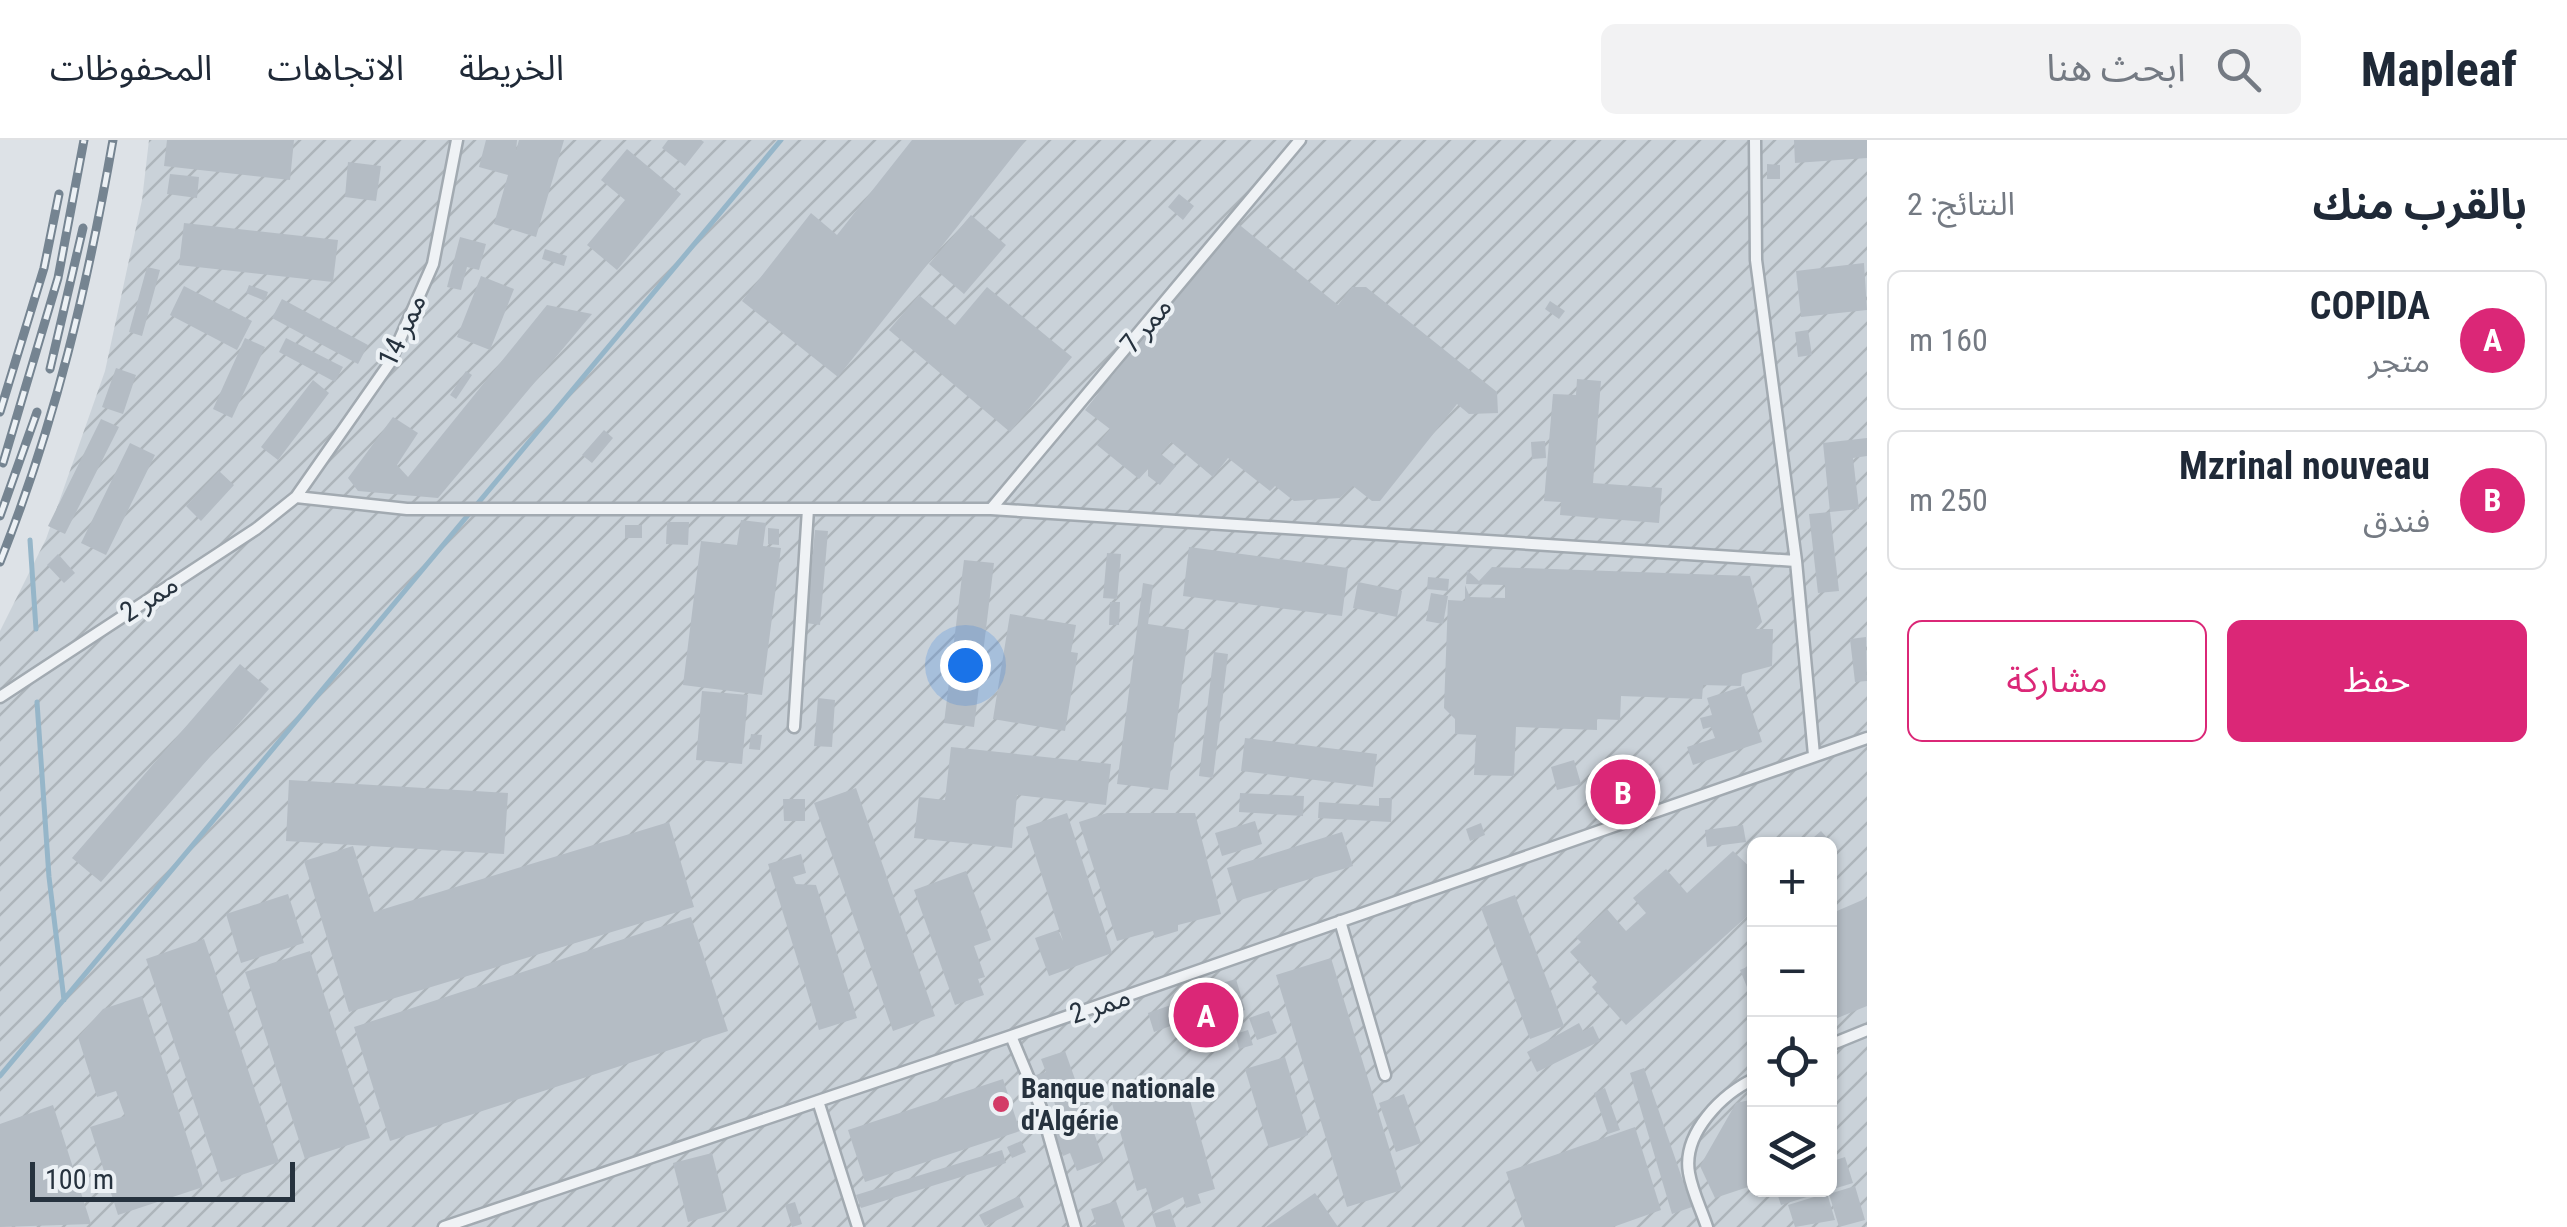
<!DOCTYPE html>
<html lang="ar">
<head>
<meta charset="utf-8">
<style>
  :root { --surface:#fff; --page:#f2f2f3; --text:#1f2937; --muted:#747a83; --line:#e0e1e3; --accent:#db2777 }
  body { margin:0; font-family:"Roboto Condensed","Noto Sans Arabic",sans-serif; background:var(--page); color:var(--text); direction:rtl }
  .controls { position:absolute; right:30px; bottom:30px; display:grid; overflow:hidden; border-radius:15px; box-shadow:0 2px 8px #0004 }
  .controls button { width:90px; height:90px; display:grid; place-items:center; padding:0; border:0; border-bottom:2px solid var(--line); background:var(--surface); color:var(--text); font:50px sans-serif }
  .scale { position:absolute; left:30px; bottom:25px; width:265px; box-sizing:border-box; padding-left:10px; border:5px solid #26323e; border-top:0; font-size:28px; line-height:35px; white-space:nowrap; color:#26323e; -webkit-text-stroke:8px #ecf1f5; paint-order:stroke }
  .you { position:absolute; left:965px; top:525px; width:35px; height:35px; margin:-25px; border:8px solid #fff; border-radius:50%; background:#1a73e8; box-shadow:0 0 0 15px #1a73e833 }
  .badge { display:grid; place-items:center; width:65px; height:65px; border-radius:50%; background:var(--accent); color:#fff; font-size:32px; font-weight:700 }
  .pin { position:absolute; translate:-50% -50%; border:5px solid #fff; box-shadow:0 2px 10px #0006 }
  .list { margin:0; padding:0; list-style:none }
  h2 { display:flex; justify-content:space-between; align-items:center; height:130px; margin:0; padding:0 40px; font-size:42px }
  h2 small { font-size:32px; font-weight:400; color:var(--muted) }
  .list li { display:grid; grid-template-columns:65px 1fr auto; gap:30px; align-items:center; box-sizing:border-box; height:140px; margin:0 20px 20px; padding:0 20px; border:2px solid var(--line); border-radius:15px }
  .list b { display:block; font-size:38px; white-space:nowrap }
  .list p { margin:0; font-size:32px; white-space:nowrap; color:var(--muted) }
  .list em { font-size:32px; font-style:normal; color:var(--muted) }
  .actions { display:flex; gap:20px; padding:30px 40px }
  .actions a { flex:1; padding:22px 0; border:2px solid var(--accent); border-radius:15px; text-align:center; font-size:35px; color:var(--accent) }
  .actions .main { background:var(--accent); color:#fff }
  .icon { flex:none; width:55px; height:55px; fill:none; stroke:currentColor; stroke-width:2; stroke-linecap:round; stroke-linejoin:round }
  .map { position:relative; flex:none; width:1867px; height:1087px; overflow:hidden; direction:ltr }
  header { display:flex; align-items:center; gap:60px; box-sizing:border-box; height:140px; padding:0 50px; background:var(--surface); border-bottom:2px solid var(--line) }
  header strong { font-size:48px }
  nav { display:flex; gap:55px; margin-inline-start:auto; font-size:35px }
  .search { width:700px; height:90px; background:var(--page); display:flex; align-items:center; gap:25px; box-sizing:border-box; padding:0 35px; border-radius:15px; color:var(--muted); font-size:38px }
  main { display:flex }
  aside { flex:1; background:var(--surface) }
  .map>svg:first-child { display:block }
  .industrial { fill:url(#industrial-furrows); fill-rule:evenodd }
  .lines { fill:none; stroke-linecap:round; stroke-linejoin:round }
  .stream { stroke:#96b6c9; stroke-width:5 }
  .building { fill:#b4bcc4 }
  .lane-casing { stroke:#a2aab1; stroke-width:15 }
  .lane { stroke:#eff2f5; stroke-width:10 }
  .rail-casing { stroke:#758491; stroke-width:9 }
  .rail { stroke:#ecf1f5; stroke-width:5; stroke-dasharray:15; stroke-linecap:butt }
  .poi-dot { fill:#d33b67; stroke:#ecf1f5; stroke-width:4 }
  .labels { text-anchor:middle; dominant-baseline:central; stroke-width:8; stroke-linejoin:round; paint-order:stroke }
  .street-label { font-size:28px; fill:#26323e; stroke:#ecf1f5 }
  .poi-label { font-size:28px; font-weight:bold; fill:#26323e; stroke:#ecf1f5; text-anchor:start }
</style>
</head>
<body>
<header>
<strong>Mapleaf</strong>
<div class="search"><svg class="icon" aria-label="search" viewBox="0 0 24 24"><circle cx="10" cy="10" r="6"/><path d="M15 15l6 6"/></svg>ابحث هنا</div>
<nav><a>الخريطة</a><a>الاتجاهات</a><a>المحفوظات</a></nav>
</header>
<main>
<aside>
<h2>بالقرب منك<small>النتائج: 2</small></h2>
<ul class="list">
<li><span class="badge">A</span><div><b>COPIDA</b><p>متجر</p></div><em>160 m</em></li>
<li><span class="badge">B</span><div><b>Mzrinal nouveau</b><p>فندق</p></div><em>250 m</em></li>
</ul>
<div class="actions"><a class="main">حفظ</a><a>مشاركة</a></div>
</aside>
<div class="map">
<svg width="1867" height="1087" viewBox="0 0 1867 1087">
  <defs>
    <pattern id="industrial-furrows" width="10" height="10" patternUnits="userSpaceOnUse" patternTransform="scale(2.5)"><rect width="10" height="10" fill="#cad2d9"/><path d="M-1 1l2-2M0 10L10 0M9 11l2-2" fill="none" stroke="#adb5bb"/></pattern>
  </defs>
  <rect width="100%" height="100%" fill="#dde2e7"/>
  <path class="industrial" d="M149,0H1867V1087H0V491L46,399L105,231L142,60ZM1754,704H1830V1050H1754Z"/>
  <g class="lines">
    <path class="stream" d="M30,400L36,489
      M37,562L49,737L64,860
      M0,936L781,0"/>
  </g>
  <path class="building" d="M167,0H294L290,40L164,26Z
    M486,0H517L516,11L519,0H564L536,97L494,84L508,35L479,27Z
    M668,0H701L704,2L685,26L662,8Z
    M912,0H1026L838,237L742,161L811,73L837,95Z
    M1794,0H1867V18L1795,23Z
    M627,9L681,54L617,130L587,105L625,60L601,40Z
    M348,22L381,26L376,61L345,57Z
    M1767,24L1780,25V39H1767Z
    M170,34L199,37L197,58L167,54Z
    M1179,54L1194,66L1183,80L1168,67Z
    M971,75L1006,105L964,154L929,124Z
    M1236,82L1338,165L1352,147H1366L1497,252L1498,273L1469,274L1457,264L1380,361H1372L1353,346L1340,358L1294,361L1275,346L1270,351L1228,318L1213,337L1171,302L1161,314L1176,326L1160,345L1148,336V329L1139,339L1097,305L1110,289L1085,270Z
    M184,83L338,100L333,142L179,125Z
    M460,97L486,104L479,130L467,127L461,150L447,147Z
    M545,109L567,116L564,126L542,119Z
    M1864,123L1867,170L1801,177L1796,131Z
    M147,127L160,130L142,196L129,192Z
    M481,136L514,149L490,210L457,197Z
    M249,145L268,152L265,161L246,153Z
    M184,146L252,181L237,210L170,175Z
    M987,147L1072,217L1010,292L889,190L919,155L955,185Z
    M282,159L368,205L358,224L272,178Z
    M1550,161L1565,171L1559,179L1545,169Z
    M547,165L592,174L438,358L358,351L348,338L393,277L418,293L397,325L408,337Z
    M1808,190L1812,215L1798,217L1795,192Z
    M245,198L265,207L232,278L213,269Z
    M286,198L343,227L335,242L279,212Z
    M116,228L136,235L123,274L102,267Z
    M466,231L472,235L456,259L450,255Z
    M1577,239L1601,241L1593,343L1662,348L1659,383L1560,375L1561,362L1544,361L1553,254L1576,255Z
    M313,240L329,253L278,320L261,307Z
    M101,279L119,287L65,394L48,386Z
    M604,290L613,298L592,323L582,315Z
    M1867,298V316L1853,318L1859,369L1830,372L1823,303Z
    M1545,301L1546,318L1532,319L1531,302Z
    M130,303L155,315L106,415L81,403Z
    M219,331L234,345L201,381L186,366Z
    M1830,372L1839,451L1818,453L1809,374Z
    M741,380L766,383L763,406L781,408L762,555L683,545L701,401L737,405Z
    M667,382H689L688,405L666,404Z
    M625,385H642V398H625Z
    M768,388L779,389V405L768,404Z
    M815,390L828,391L820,485L806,483Z
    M1189,407L1348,428L1342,476L1183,456Z
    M1107,413L1121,414L1117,459L1103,458Z
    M58,414L75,433L64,443L47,425Z
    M964,420L994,423L974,587L944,583Z
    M1492,427L1750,436L1762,482L1756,489H1773L1772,526L1742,534L1741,546L1703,545L1702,559L1621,556L1620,580L1597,579V590L1516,587L1514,636L1474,635L1476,595L1455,594V579L1444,568L1448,460L1465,461V445L1470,457L1505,458V445L1466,444L1467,430L1479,441Z
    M1428,437L1449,439L1448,451L1427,449Z
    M1358,442L1402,451L1397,477L1353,468Z
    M1143,443L1153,445L1148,484L1189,490L1168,650L1117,644Z
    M1431,453L1448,456L1443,484L1426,481Z
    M1110,462H1120L1119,485H1109Z
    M1010,474L1076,485L1071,512L1078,513L1065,591L993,579Z
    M1866,497L1867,541L1855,542L1850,499Z
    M1214,512L1228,514L1213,638L1199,636Z
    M240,524L269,549L101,742L72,718Z
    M1744,546L1762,602L1693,625L1687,607L1715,598L1711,587L1703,589L1700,578L1712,575L1707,558Z
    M702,551L748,555L742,624L696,620Z
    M818,558L835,560L832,607L814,606Z
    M751,594L762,595L760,610L749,609Z
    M1245,598L1377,614L1373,647L1241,631Z
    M951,607L1111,624L1106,665L1017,655L1012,708L914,698L919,657L945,660Z
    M1574,620L1581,644L1557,650L1551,627Z
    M289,640L508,653L504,714L286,701Z
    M856,648L935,876L893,891L814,663Z
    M1240,653L1304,656L1303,676L1239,672Z
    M1379,658H1392L1391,682L1318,678L1319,662L1379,666Z
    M783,659H805V681H784Z
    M1067,673L1112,813L1049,836L1035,798L1058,790L1063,801L1026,687Z
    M1107,673H1195L1221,774L1178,785V791L1155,798L1153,791L1117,801L1079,682Z
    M1255,681L1262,704L1222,716L1215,693Z
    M669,682L694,767L349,872L304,721L353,706L374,772Z
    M1481,683L1485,695L1470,701L1466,689Z
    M1743,685L1746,702L1707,707L1705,690Z
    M1821,691L1830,701L1827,704H1806Z
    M1342,692L1353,726L1237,761L1227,728Z
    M1733,711L1754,731V770L1626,885L1592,847L1597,842L1570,812L1581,802L1576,797L1607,769L1626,791L1646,773L1633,758L1666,729L1687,753Z
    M801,714L806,733L793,737L796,744L816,745L857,878L819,890L768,724Z
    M966,731L991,800L974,806L985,837L978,839L984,855L955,865L914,750Z
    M288,754L304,803L241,823L226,774Z
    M1515,755L1564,886L1530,899L1481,768Z
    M1867,758V866L1830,881V774Z
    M691,777L728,891L390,1001L354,887Z
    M204,799L279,1022L221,1042L146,819Z
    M310,811L370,998L305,1019L245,832Z
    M1331,818L1402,1050L1347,1067L1276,835Z
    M1754,824V864L1740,830Z
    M1236,839L1245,870L1224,876L1215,845Z
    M142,856L203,1047L118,1075L90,987L125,976L116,951L97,957L78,897L103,869Z
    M1194,857L1201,875L1154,892L1148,873Z
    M1269,871L1277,893L1257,900L1249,878Z
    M1579,883L1583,891L1593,886L1600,901L1537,932L1527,912Z
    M1248,890L1253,905L1239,909L1235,894Z
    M1065,911L1104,1021L1077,1031L1070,1013L1063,1016L1055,993L1064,990L1051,953L1044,955L1036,935L1046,932L1041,919Z
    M1285,917L1308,995L1269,1008L1245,929Z
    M1644,928L1692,1067L1672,1074L1630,933Z
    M1003,939L1020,991L865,1042L848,990Z
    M1184,939L1215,1049L1198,1054L1201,1063L1186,1068L1183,1057L1153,1072L1146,1048L1137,1051L1111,960Z
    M1605,948L1620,990L1608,994L1594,953Z
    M1404,954L1421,1003L1396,1012L1379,963Z
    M1754,959V1045L1715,1058L1700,1026L1736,963Z
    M53,965L91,1084L0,1087V984Z
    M1635,987L1661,1070L1613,1087H1525L1506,1032Z
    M1021,1001L1026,1012L1012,1018L1007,1007Z
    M1002,1010L1006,1023L861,1068L856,1055Z
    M712,1013L727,1071L688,1082L673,1023Z
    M1845,1017L1853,1043L1830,1050V1022Z
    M1855,1046L1865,1080L1839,1087L1829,1054Z
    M1776,1050H1829L1781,1065Z
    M1315,1053L1338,1087H1266Z
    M1827,1053L1835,1080L1795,1087L1788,1065Z
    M1019,1056L1024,1067L985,1086L979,1075Z
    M1116,1061L1125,1087H1089L1096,1084L1091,1069Z
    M795,1062L802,1084L792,1087L785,1065Z
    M1170,1069L1176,1087H1156L1152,1074Z"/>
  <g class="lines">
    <defs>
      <path id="lane" d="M1755,0L1756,120L1796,421L1814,615
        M296,357L407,369H991L1796,421
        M991,369L1300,0
        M0,557L256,389L296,357L389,224L433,124L457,0
        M794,587L808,369
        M1340,781L1385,935
        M1011,896L1041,968L1075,1087
        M1830,905L1867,890
        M818,961L858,1087
        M444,1087L1011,896L1867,598
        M1707,1087C1701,1069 1692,1051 1689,1033C1682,993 1723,953 1754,939"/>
    </defs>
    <use href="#lane" class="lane-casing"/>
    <use href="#lane" class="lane"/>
    <defs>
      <path id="rail" d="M50,229L83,88
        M0,272L44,128L59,54
        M3,323L58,138L84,0
        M0,376L37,272
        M0,422C56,281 87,148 113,0"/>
    </defs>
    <use href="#rail" class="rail-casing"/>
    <use href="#rail" class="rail"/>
  </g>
  <circle class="poi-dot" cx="1001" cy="964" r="10"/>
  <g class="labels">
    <g class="street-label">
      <text transform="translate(1146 185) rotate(-50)">ممر 7</text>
      <text transform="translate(402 190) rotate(-65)">ممر 14</text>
      <text transform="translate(149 458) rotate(-33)">ممر 2</text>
      <text transform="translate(1100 865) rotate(-19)">ممر 2</text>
    </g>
    <g class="poi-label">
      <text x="1021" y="948">Banque nationale<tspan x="1021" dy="32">d'Algérie</tspan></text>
    </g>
  </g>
</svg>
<div class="controls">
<button>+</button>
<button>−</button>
<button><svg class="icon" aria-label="locate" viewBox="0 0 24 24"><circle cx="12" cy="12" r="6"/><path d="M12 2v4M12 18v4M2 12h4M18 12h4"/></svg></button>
<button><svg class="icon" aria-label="layers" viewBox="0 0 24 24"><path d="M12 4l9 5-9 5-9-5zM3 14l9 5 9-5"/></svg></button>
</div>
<div class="scale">100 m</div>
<div class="you"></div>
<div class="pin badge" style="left:1206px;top:875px">A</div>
<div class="pin badge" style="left:1623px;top:652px">B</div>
</div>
</main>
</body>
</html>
